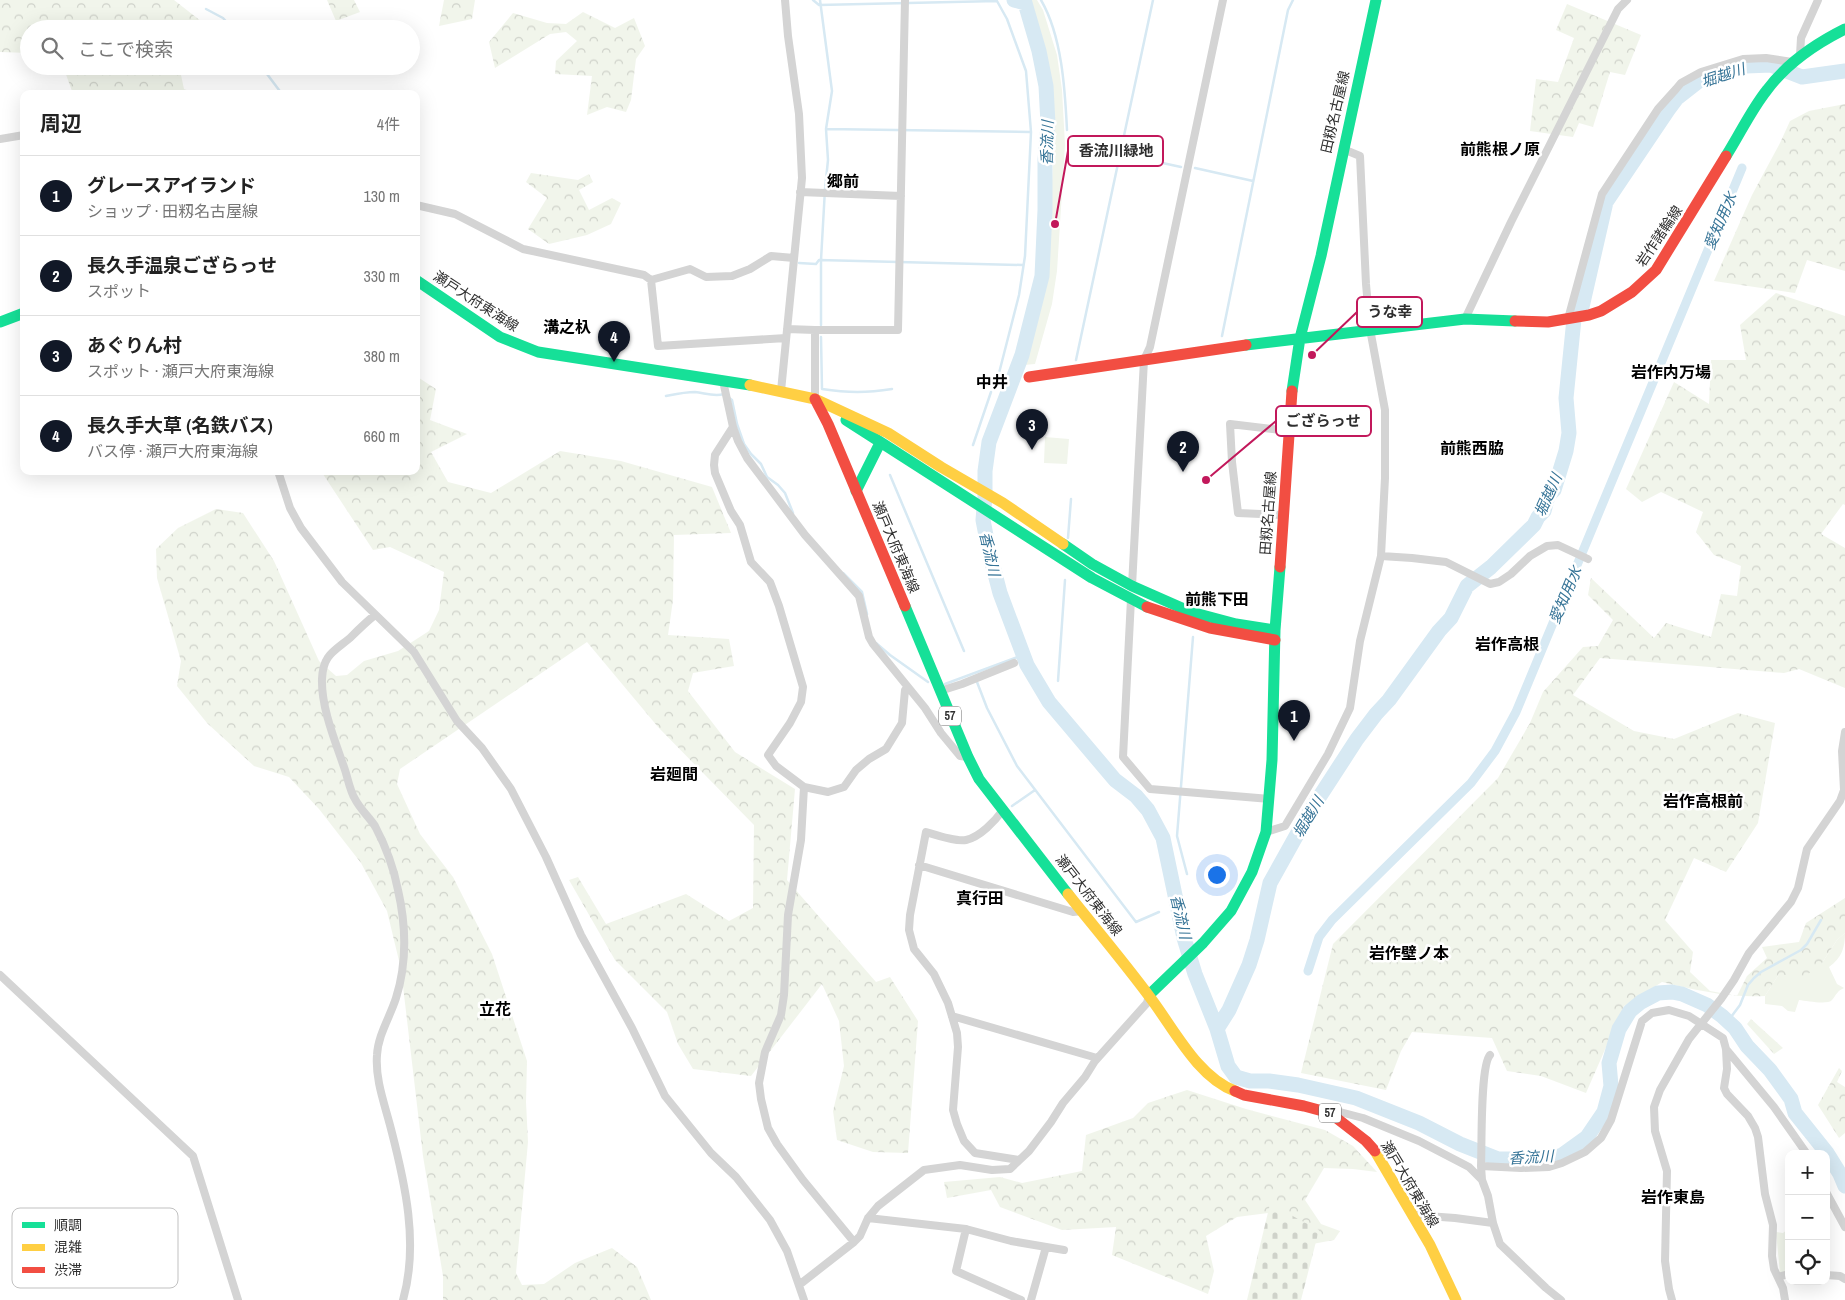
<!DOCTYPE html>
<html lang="ja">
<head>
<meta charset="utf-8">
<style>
  :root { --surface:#fff; --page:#f2f2f2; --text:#222; --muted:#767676; --line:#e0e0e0; --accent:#111827 }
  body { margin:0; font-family:"Archivo Narrow","Noto Sans JP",sans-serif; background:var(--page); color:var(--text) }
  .controls { position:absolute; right:15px; bottom:15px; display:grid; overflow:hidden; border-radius:10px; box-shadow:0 5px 20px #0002 }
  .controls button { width:45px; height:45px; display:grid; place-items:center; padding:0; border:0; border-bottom:1px solid var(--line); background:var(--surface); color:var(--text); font:25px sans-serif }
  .you { position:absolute; left:1216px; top:874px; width:18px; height:18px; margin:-12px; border:4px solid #fff; border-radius:50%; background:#1a73e8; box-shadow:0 0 0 8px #1a73e833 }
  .badge { display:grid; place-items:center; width:32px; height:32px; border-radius:50%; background:var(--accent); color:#fff; font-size:16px; font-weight:700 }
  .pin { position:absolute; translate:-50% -41px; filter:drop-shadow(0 1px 2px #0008) }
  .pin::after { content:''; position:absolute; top:26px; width:18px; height:15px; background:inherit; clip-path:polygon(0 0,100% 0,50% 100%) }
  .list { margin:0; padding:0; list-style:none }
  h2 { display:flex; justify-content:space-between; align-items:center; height:65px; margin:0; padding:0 20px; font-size:21px }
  h2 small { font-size:16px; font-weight:400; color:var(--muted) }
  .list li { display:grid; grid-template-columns:32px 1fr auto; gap:15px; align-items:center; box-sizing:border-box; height:80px; padding:0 20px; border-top:1px solid var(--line) }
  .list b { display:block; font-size:19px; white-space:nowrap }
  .list p { margin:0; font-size:16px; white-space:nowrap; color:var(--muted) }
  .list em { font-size:16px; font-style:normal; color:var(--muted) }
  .icon { flex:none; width:28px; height:28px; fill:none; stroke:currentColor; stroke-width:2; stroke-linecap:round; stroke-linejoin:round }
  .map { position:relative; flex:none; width:1845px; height:1300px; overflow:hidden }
  .search { position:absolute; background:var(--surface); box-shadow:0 5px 20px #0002; left:20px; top:20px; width:400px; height:55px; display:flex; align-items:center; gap:12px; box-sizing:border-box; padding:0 18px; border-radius:28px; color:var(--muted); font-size:19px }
  .panel { position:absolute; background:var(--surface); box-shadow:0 5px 20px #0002; left:20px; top:90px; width:400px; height:385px; border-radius:10px }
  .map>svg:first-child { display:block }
  .green { fill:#f1f5eb }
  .forest { fill:url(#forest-crowns) }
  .cemetery { fill:url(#cemetery-stones) }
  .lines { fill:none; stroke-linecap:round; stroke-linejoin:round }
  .stream { stroke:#d7e9f3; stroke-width:2.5 }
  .canal { stroke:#d7e9f3; stroke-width:9 }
  .river { stroke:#d7e9f3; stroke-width:15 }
  .street { stroke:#d4d4d4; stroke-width:8 }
  .fast { stroke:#16e098; stroke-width:11 }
  .slow { stroke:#ffcf43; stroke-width:11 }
  .jam { stroke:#f24e42; stroke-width:11 }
  .labels { text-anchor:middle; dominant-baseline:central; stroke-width:5; stroke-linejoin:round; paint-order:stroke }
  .shield { fill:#fff; stroke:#6d6d6d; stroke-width:1 }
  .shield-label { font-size:12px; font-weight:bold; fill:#2f2f2f }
  .street-label { font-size:14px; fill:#2f2f2f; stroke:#fff }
  .water-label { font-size:15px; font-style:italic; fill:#367497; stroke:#fff }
  .quarter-label { font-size:16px; font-weight:bold; fill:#000; stroke:#fff }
  .key { fill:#fff; stroke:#c1c1c1; stroke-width:1 }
  .key-label { font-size:14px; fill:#2f2f2f }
  .leader { fill:none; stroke:#c2185b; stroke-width:2 }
  .callout-dot { fill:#c2185b; stroke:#fff; stroke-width:2 }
  .callout { fill:#fff; stroke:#c2185b; stroke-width:2 }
  .callout-label { font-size:15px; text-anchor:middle; font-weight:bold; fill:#2f2f2f }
</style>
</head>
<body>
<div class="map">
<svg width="1845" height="1300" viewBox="0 0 1845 1300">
  <defs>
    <pattern id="forest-crowns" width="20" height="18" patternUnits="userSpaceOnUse" patternTransform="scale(1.25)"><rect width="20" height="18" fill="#f1f5eb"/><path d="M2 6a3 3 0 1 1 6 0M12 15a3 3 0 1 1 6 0" fill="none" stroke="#cfd2ca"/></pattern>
    <pattern id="cemetery-stones" width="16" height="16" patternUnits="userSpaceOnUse" patternTransform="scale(1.25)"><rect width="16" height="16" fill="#f1f5eb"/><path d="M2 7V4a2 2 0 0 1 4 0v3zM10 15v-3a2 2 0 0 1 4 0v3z" fill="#cfd2ca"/></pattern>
  </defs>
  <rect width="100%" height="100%" fill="#fff"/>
  <path class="green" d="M1027,0H1037L1043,10L1057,55L1062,90L1065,145L1057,271L1052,304L1035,364L1024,365C1030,345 1038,324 1042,303C1049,275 1049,245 1050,216C1054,145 1062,65 1027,0Z
    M1045,437L1069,439L1067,464L1044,463Z
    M1845,933C1845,947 1842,958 1829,967L1837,984L1844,988C1837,991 1837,994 1832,1000C1828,1005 1807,1001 1799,1000L1795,1012L1788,1011L1782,1006L1765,1004V996L1779,974L1822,963L1837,940Z
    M1789,1228V1271L1780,1273L1776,1232L1783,1233Z"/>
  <path class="forest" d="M0,0H174L211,29H29V53L0,52Z
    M327,0H354L360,12L336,21Z
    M444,0H475L472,19L439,26Z
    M1567,4L1641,35L1625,75L1610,72L1593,127L1579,123L1573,137L1530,131L1536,79L1558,82L1574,38L1556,30Z
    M583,12L615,28L634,18L645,46L636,59L631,100L626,112L607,107L587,115L592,76L555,74L556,61L577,41L566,32L550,34L495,68L489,42L513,13L547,23L566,24Z
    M63,66H192L181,75L184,89L198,94H73Z
    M1845,104V271L1807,260L1795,293L1714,281L1752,195L1780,143L1790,121L1809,111Z
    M531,173L578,180L589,174L593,182L579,190L589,210L612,198L621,203L611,224L587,235L549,244L528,229L547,198L526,182Z
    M1776,293L1845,316V505L1843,504L1821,534L1845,548V688L1799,669L1784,673L1600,658L1573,695L1634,731L1674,739L1738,713L1775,723L1758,823L1726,872L1694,858L1665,920L1693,952L1690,972L1710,991L1737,996L1747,976L1767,958L1762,947L1799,942L1806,923L1845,898V933L1837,940L1822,963L1803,978L1779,974L1765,996C1730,998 1695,990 1662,982L1624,1006L1586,1093L1541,1076L1507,1071L1492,1038L1412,1032L1401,1051L1386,1090L1301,1073L1333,944L1498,778L1530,723L1543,692L1583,647L1598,646L1613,620L1588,595L1591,578L1654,638L1666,623L1711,637L1721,594L1737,596L1741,566L1714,555L1696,532L1703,512L1661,492L1642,502L1626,489L1674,382L1709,404L1711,360H1746L1740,325Z
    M416,376L436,389L430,420L467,434L431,452L448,482L491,493L560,451L621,461L712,487L731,533L674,535L673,600L668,635L729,639L734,666L693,673L688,691L735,752L795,789L787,880L876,982L890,977L918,1021L908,1153L873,1152L837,1140L833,1111L844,1066L839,1021L822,984L751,1076L693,1069L678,1044L667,1012L615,960L569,880L578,877L606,924L686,894L729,921L753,908L754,825L658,727L587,642L400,769L397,784L420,834L453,877L492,954L527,1061L526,1102L528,1142L516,1273L522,1285L544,1284L575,1263L612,1248L637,1267L651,1300H443V1276L423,1156L401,969L387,911L361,863L319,809L289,777L254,766L207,723L177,686L181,661L157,578L156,549L178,528L216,509L243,513L274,561L319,661L336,676L347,675L364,661L398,651L429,631L439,610L444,572L390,547L373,550L321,471H416Z
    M1751,1019L1783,1048L1774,1054L1747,1024Z
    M1839,1068L1842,1071L1837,1082L1845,1087V1133L1839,1138L1818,1105Z
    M1187,1090L1246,1109L1325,1130L1353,1146L1377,1172L1353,1169L1324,1168L1305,1200L1321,1224L1340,1231L1334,1240L1307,1245L1275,1212L1237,1217L1206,1236L1214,1271L1208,1294L1112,1255L1116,1227L1062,1230L1000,1207L991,1190L947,1198L944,1182L1000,1177L1022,1183L1082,1171L1086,1135L1133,1118L1148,1103Z"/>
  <path class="cemetery" d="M1270,1204L1319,1230L1301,1300H1247Z"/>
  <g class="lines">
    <path class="stream" d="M813,0L819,5L997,1L1007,19L1026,71L1031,132L1025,256L1019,295L998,377
      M820,0L832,91L826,129L828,160L825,189L821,260V325
      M1041,0C1062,36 1065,89 1067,130
      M206,9L223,18L233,29
      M261,66L282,94
      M826,129L1030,132
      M1075,144L1181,167
      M1195,168L1253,181
      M799,263L816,264L819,260L1023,265
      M1222,336L1288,10L1293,0
      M821,337L822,389C848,393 867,393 892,389
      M1076,360L1153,0
      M666,396C676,394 685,392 695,392C705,393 714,397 724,394
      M728,397L732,400L737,424L744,444L751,454L761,464L767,477L778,485L785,493L793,513
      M973,445L991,392
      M890,475L964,651
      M1068,538L1071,499
      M843,573L862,592L867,614
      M876,643L890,655L928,682
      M1058,681L1065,580
      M977,682L987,708L1017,766L1136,922L1159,912
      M945,684L1023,655
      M1012,806L1035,790
      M1187,874L1177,836L1193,637
      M1728,1021L1740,1005L1748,985L1754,978L1761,972L1801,950L1807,944L1821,920"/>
    <path class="canal" d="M1308,971L1319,937L1332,920L1471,783L1495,751L1516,712L1742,168"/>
    <path class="river" d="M1014,0L1025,3L1039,51L1046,86L1048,124L1045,160V210L1042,276L1022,355L989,442L985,471V497L983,520L989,551L1000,593L1027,665L1049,702L1115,780L1136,796L1148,810L1163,838L1184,938L1195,974L1217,1029L1228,1066L1236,1077L1250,1081H1269L1298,1085L1356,1098L1419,1123L1460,1144L1498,1159H1519L1534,1157L1551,1159L1562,1155L1587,1137L1604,1112L1611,1086L1609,1063L1619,1029L1630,1011L1641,1002L1658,993L1672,992L1682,994L1707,1005L1722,1016L1735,1028L1747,1046L1770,1070L1791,1099L1795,1113L1827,1153L1840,1174L1845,1186
      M1217,1029L1229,1010L1249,965L1257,940L1270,883L1309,813L1357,739L1376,714L1389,700L1439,631L1451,618L1467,586L1491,567L1534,525L1538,517L1544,511L1548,496L1554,490L1566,451L1569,433L1566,398L1574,319L1582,307L1606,202L1668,110L1677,98L1700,80L1730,69L1746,66L1771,65L1802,77L1845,71"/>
    <path class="street" d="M1800,55L1801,38L1818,0
      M0,139L24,135
      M800,192L901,196
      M416,205L455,214L523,249L644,275L651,280L690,269L706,277L732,276L750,269L771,256L794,258
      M651,280L658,346L786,338
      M1465,319L1511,222L1618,9L1627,0
      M1568,319L1602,194L1658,109L1676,89L1681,83L1701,72L1743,59L1766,58L1792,62
      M787,329L815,330V399
      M815,330H898L905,0
      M723,381L733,427L738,441L747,458L805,535L859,596L869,637L873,644L925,708L941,733L960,756L968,757
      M781,391L802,178L799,114L788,36L785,0
      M733,427L715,455L714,465L715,473L731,511L740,525L751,562L770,582L779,606L803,687L801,702L790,723L768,755L776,766L804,787L828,792L844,787L856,770L869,759L886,749L902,723L905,690L908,687
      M278,471L290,508L301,528L342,582L414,652L457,721L482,748L511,789L546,857L581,935L632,1028L665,1096L711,1153L736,1177L770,1220L787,1251L804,1300
      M1284,515L1238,513L1232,462L1230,424L1289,431
      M1381,556L1412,558L1446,562L1490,584L1499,582L1511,574L1530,556L1547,546L1558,545L1588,559
      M1132,586L1144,360L1150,347L1223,0
      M1131,599L1123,757L1150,789L1270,799
      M375,615C366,622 358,630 350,638C333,652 323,655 322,679C321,708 336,743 345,770C348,779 350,791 355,799C360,809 369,817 375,826C385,845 394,869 398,890C406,925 407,963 396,998C390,1017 378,1035 377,1055C375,1080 385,1105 391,1129C405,1183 419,1244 403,1300
      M940,691L962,684L1014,663
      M804,787L801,840L788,915L784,995L781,1015L765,1052L759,1083L761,1099L768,1128L777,1144L803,1180L854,1242
      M1003,810C995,821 980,837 966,840C956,842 936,835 926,832L910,915L909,930L914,949L934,974L948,1003L957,1033L958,1047L953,1110L957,1124L964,1141L975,1153L1019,1160
      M1266,832L1285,826L1328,754L1350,708L1360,641L1381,556L1385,478V410L1370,329L1366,284L1360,156L1343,149
      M919,865L1073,912L1082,911
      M0,975L193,1156L238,1300
      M952,1016L1097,1058
      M1726,1049L1774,1107L1807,1154
      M1490,1055C1480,1066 1482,1146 1481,1166L1482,1180L1488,1196L1493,1223L1500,1244L1546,1288L1561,1300
      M1330,1113L1340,1112L1363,1118L1419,1141L1469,1167L1482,1180
      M1481,1166L1521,1168L1549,1167L1562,1163L1585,1152L1601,1138L1611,1120L1642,1021L1652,1013L1669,1010L1689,1016L1723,1038L1726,1049L1727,1069L1724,1088L1727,1094L1748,1116L1755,1128L1758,1137L1765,1194L1773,1225L1772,1256L1774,1269L1783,1288L1785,1300
      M1826,1192L1845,1227
      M1413,1215L1455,1218L1493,1223
      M868,1218L966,1229L1011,1241L1064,1250
      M966,1229L956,1271L1021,1300
      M1826,1275L1840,1276L1845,1279
      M1778,1277L1789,1274
      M799,1285L854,1242L860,1236L868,1218L878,1206L924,1170L960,1165L992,1170L1010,1169L1029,1151L1051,1122L1063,1103L1085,1077L1095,1061L1147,1003L1149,995
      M1031,1300L1046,1247
      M1672,1300L1669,1289L1665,1261L1667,1171L1655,1131L1654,1107L1660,1090L1689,1039L1721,999L1734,980L1749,953L1791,902L1798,888L1807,849L1840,801L1844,790L1842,751L1845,732"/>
    <path class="fast" d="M1726,156C1740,134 1751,110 1767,90C1787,63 1815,44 1845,29
      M416,280L500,337L538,352L750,385
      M0,322L24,313
      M1246,345L1465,319L1515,321
      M1292,391L1300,338L1321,256L1376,0
      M846,420L1092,578L1147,607
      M856,491L880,443
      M1063,544L1092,564L1132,586L1191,612L1236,624L1275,630
      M905,606L968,757L979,779L1068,894
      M1149,995L1203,943L1231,911L1252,872L1266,832L1272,760L1275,630L1280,567"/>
    <path class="slow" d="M750,385L815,399L888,433L941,467L1003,503L1063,544
      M1068,894C1095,928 1123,961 1149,996C1173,1027 1197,1077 1235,1091
      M1375,1151L1430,1245L1456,1300"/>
    <path class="jam" d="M1515,321L1548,322L1589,315L1601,311L1632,292L1656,270L1726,156
      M1029,377L1246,345
      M815,399L828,424L905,606
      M1280,567L1292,391
      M1147,607L1210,628L1275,640
      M1235,1091L1244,1095L1304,1106L1330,1113L1366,1141L1375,1151"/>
  </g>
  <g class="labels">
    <g class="shield">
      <rect x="939" y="706.5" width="22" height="19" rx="4"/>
      <rect x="1319" y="1103.5" width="22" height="19" rx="4"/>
    </g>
    <g class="shield-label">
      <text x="950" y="716">57</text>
      <text x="1330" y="1113">57</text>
    </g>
    <g class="street-label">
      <text transform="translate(1335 112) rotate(-77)">田籾名古屋線</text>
      <text transform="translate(1659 236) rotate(-56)">岩作諸輪線</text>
      <text transform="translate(476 301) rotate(33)">瀬戸大府東海線</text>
      <text transform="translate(1268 513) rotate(-86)">田籾名古屋線</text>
      <text transform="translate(896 547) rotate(67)">瀬戸大府東海線</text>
      <text transform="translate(1089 895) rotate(52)">瀬戸大府東海線</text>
      <text transform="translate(1410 1184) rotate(59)">瀬戸大府東海線</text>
    </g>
    <g class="water-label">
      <text transform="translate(1723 75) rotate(-18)">堀越川</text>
      <text transform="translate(1047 143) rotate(-89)">香流川</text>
      <text transform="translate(1720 221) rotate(-67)">愛知用水</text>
      <text transform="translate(1548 495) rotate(-66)">堀越川</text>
      <text transform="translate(990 554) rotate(77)">香流川</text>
      <text transform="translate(1565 595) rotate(-67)">愛知用水</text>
      <text transform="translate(1308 817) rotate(-59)">堀越川</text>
      <text transform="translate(1181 917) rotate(77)">香流川</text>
      <text transform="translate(1531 1157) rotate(-3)">香流川</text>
    </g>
    <g class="quarter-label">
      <text x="1500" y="149">前熊根ノ原</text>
      <text x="843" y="181">郷前</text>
      <text x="567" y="327">溝之杁</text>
      <text x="1671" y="372">岩作内万場</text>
      <text x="992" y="382">中井</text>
      <text x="1472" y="448">前熊西脇</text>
      <text x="1217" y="599">前熊下田</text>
      <text x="1507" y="644">岩作高根</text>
      <text x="674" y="774">岩廻間</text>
      <text x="1703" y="801">岩作高根前</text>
      <text x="980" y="898">真行田</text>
      <text x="1409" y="953">岩作壁ノ本</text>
      <text x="495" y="1009">立花</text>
      <text x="1673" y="1197">岩作東島</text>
    </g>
  </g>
  <rect x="12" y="1208" width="166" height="80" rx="8" class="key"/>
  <rect x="22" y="1222" width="23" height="6" fill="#16e098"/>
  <rect x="22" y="1244" width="23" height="7" fill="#ffcf43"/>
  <rect x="22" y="1267" width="23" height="6" fill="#f24e42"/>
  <g class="key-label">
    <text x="54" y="1230">順調</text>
    <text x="54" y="1252">混雑</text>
    <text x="54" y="1275">渋滞</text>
  </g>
  <path class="leader" d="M1055 224L1068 151M1312 355L1357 312M1206 480L1276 421"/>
  <g class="callout-dot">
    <circle cx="1055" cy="224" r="5"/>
    <circle cx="1312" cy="355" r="5"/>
    <circle cx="1206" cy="480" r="5"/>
  </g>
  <g class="callout">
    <rect x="1068" y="136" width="95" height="30" rx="5"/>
    <rect x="1357" y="297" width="65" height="30" rx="5"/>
    <rect x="1276" y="406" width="95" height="30" rx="5"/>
  </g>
  <g class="callout-label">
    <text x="1116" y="156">香流川緑地</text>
    <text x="1390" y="317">うな幸</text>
    <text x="1323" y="426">ござらっせ</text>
  </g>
</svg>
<div class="controls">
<button>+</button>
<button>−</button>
<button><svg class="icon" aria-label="locate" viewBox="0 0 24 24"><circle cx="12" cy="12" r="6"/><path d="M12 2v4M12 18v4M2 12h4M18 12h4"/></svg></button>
</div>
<div class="you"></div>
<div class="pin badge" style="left:1294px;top:741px">1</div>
<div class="pin badge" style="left:1183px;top:472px">2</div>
<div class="pin badge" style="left:1032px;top:450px">3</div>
<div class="pin badge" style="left:614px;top:362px">4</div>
<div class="search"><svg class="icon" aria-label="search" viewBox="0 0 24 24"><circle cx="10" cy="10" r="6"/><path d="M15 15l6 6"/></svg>ここで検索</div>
<section class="panel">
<h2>周辺<small>4件</small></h2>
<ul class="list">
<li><span class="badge">1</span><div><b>グレースアイランド</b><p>ショップ · 田籾名古屋線</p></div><em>130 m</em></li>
<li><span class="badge">2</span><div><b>長久手温泉ござらっせ</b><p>スポット</p></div><em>330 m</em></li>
<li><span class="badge">3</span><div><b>あぐりん村</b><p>スポット · 瀬戸大府東海線</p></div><em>380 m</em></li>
<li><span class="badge">4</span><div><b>長久手大草 (名鉄バス)</b><p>バス停 · 瀬戸大府東海線</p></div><em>660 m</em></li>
</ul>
</section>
</div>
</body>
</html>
